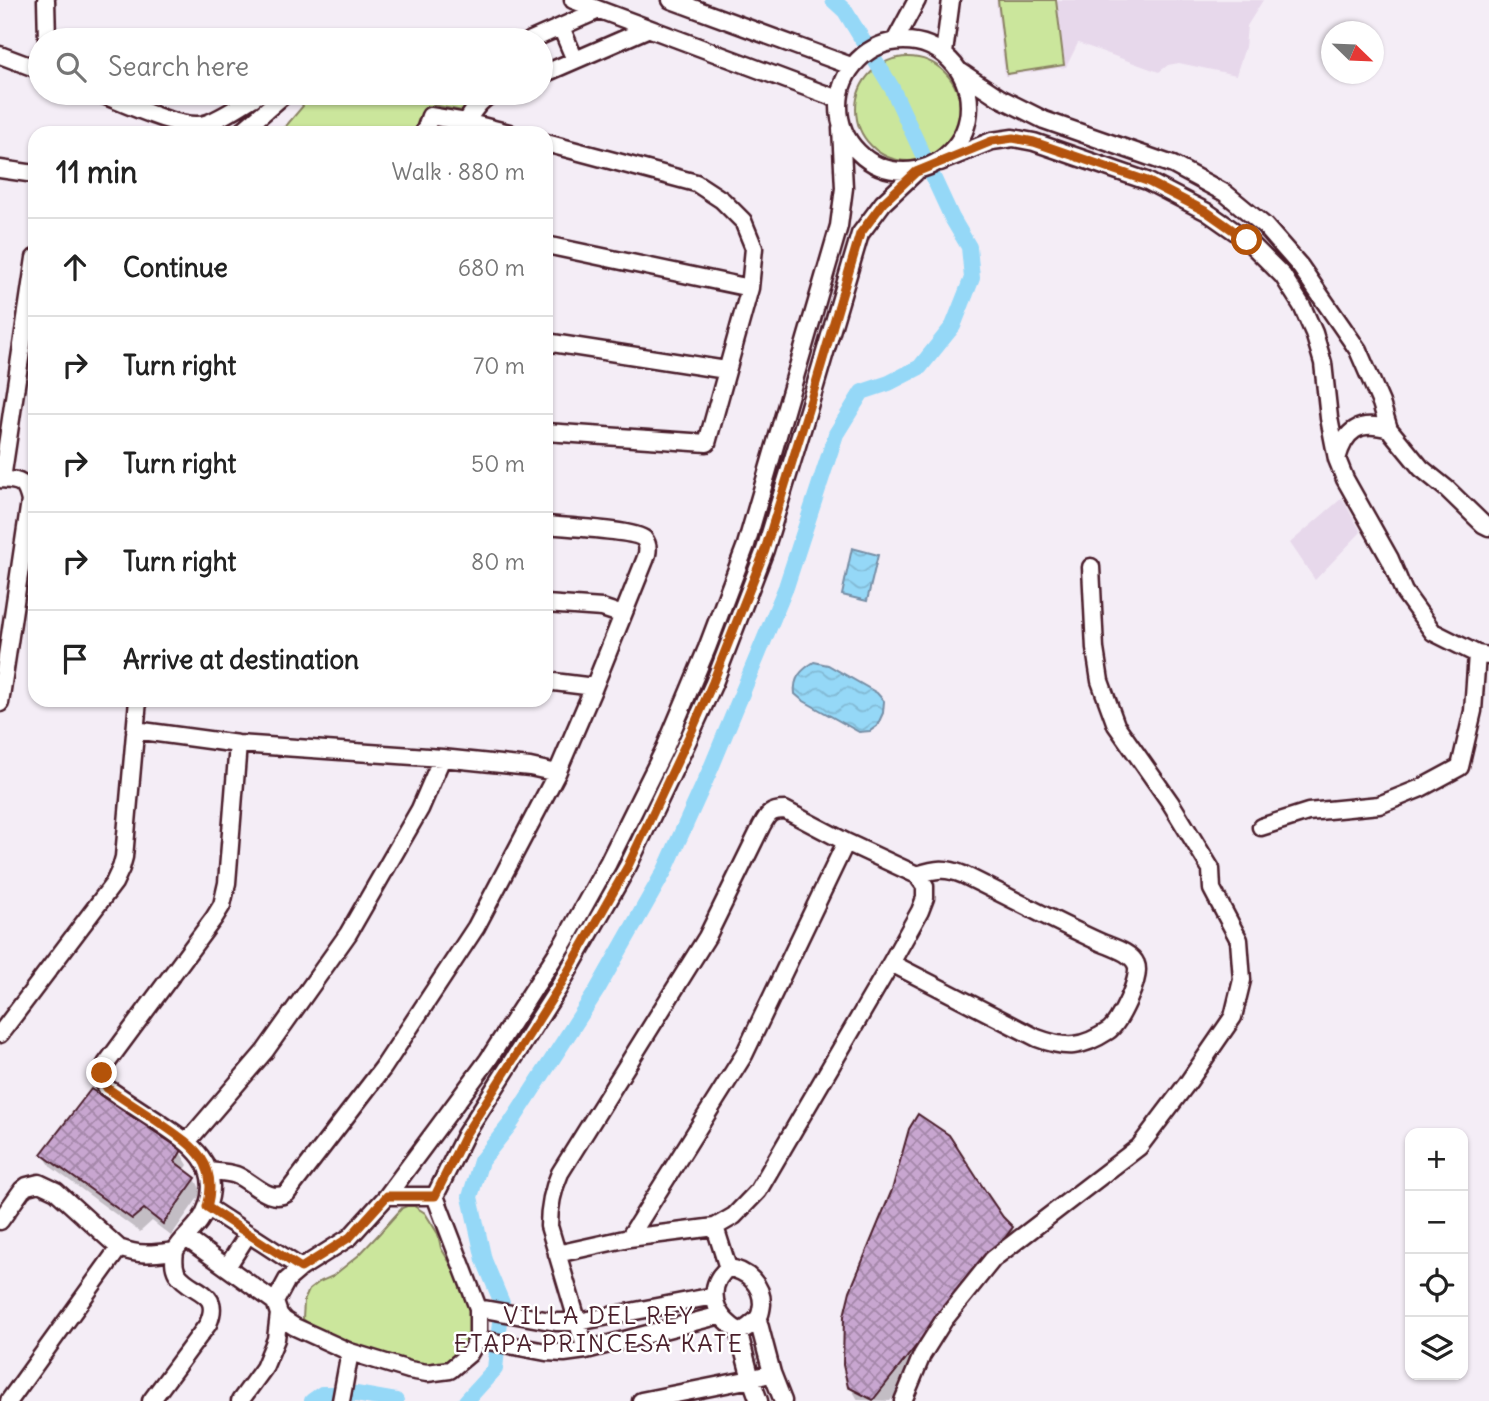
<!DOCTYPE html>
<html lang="en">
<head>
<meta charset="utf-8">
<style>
  :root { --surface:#fff; --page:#f6f6f6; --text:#222; --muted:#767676; --line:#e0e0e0 }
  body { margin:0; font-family:Delius,sans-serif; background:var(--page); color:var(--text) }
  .controls { position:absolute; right:21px; bottom:21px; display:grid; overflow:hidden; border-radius:14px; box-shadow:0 2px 5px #0004 }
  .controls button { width:63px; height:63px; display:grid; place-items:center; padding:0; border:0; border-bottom:2px solid var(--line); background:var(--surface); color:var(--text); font:35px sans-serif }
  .compass { position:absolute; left:1321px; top:21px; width:63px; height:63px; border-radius:50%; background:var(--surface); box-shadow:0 2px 5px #0004; rotate:113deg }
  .stop { position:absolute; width:21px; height:21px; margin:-16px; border:5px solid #b45309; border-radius:50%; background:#fff }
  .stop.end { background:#b45309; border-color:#fff; box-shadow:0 2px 7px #0008 }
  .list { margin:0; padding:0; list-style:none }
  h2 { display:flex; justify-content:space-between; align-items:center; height:91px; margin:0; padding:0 28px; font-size:30px }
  h2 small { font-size:23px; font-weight:400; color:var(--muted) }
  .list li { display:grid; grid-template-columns:46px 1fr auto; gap:21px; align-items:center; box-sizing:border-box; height:98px; padding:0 28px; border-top:2px solid var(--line) }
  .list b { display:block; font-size:26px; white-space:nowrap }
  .list em { font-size:23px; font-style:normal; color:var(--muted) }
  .icon { flex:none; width:38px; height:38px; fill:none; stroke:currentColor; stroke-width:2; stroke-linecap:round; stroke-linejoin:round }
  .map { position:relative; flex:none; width:1489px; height:1401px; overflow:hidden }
  .search { position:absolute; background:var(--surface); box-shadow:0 2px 5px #0004; left:28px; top:28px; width:525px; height:77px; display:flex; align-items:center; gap:18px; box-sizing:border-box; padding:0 24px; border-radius:38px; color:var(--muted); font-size:26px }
  .panel { position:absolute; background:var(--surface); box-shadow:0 2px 5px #0004; left:28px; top:126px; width:525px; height:581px; border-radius:21px }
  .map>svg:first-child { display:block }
  .built { fill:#e7d8eb }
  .green { fill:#cbe69c; stroke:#8a8264; stroke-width:2 }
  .water { fill:url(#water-waves); stroke:#778ea5; stroke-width:2 }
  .shadow { fill:#0003 }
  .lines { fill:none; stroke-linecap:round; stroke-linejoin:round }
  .canal { stroke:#95d8f7; stroke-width:16 }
  .building { fill:url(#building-cross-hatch); stroke:#4a1f2b; stroke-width:2 }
  .minor-casing { stroke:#4a1f2b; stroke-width:21 }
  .minor { stroke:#fff; stroke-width:16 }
  .route { stroke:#b45309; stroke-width:9 }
  .labels { text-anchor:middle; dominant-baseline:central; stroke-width:5; stroke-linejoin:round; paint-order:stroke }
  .quarter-label { font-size:24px; letter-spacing:2px; fill:#4a1f2b; stroke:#fff }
</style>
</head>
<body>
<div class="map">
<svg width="1489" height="1401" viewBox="0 0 1489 1401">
  <defs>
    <pattern id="water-waves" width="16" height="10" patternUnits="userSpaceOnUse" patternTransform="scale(1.75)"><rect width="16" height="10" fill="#95d8f7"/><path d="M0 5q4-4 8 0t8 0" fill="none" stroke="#82b9d4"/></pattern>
    <pattern id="building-cross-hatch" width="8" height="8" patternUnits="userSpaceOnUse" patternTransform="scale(1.75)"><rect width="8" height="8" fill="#c8a6d0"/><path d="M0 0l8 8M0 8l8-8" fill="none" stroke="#a487a9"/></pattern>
  </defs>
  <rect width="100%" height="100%" fill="#f4edf6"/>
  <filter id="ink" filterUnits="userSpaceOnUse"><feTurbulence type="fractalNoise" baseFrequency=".0143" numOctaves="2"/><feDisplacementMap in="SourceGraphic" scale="14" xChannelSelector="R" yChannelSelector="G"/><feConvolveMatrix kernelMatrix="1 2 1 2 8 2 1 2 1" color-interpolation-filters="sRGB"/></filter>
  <g filter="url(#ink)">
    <path class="built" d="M996,0H1263L1247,26L1245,47L1236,75L1179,63L1168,65L1159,72L1078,43L1066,67L1005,76Z
      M1342,498L1361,532L1315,580L1290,543Z"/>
    <path class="green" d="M998,0H1056L1064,65L1007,74Z
      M856 109a52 52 0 1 1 104 0a52 52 0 1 1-104 0Z
      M306,93H474L467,112L433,105L424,133H280L303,106L299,100Z
      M407,1206H414L425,1213L438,1234L441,1248L453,1268L470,1305L472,1319L470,1334L466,1345L448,1361L438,1365H416L333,1338L314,1328L303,1319L304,1301L309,1290L319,1282L333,1276L359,1255L378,1235L402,1208Z"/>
    <path class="water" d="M852,548L878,555L867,601L842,595Z
      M814,662L828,665L877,693L884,701L883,713L877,726L870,731L859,732L802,700L795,694C793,678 801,670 814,662Z"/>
    <path class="shadow" d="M180,1152L188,1165L184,1171L195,1179L202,1192L171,1236L152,1221L140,1232L51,1167L43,1154Z
      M986,1196L1012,1228L1019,1241L1002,1264L947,1329L890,1401L858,1400L850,1386Z"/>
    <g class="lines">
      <path class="canal" d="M312,1401L322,1394H356L396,1401
        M466,1401L495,1369L502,1303L484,1260L470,1197L481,1161L511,1123L597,990L665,870L711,768L786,587L836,434L862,392L889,383L920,367L953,326L972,278L969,247L952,218L892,88L845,11L833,0"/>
    </g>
    <path class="building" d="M91,1089L182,1150L175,1162L196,1178L163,1224L144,1209L132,1219L41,1154Z
      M918,1114L949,1135L988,1195L1003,1217L1013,1227L995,1251L940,1316L873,1400L848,1387L843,1365L844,1316L850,1291L892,1190L909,1129Z"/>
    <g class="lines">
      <defs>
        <path id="minor" d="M46,0L47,40
          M573,0L838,99
          M671,0L851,66
          M561,27L575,60
          M531,40L599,10
          M839 106a65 65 0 1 1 130 0a65 65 0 1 1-130 0Z
          M895,41L917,0
          M944,53L951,0
          M0,55L40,70
          M961,72L1000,98L1044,120L1173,165L1225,193L1265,226L1300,266L1358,350L1381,403L1389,429L1421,468L1447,489L1483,524L1489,527
          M541,75L647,29
          M98,93C123,102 185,133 208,123C226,116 244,103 261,93
          M466,122C474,110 481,98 495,93
          M841,128L844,188L839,226L746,545L707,648L665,748L608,863L564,942L488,1060L387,1196L350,1237L301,1268L287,1280L275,1302L279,1314L284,1320L295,1327L350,1352L409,1370L427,1373L450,1370L469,1354L478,1339V1308L435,1196L465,1135L558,989L628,866L683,751L714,683L765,550L808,410L860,234L883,203L916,172
          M240,133L286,93
          M424,133L430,116L466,122L509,133
          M546,143L696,183L722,200L743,221L754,248L750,288L707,443L546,432
          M940,162L992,141L1013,138L1034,142L1147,181L1207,212L1247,240L1283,276L1302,306L1314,333L1323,363L1329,418L1337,459L1345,479L1390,559L1404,592L1433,632L1477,654L1489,656
          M0,169L35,174
          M546,245L750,288
          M546,342L726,370
          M1337,459C1345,430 1359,420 1389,429
          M0,479C20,481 25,480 30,501L0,703
          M2,479L35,258
          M546,604L602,608L623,615
          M546,681L594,687
          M135,730L238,744L442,758L530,767L557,773
          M1261,827L1308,812L1379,805L1421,788L1460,767L1473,711L1477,654
          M891,963L1037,1038C1066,1049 1082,1048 1108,1031C1119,1024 1142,977 1136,964C1131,952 1111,947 1100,942C1054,921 1009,897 964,875C945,867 936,869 917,875
          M0,1034L114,883L121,868L124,857L138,700
          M187,1142L265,1051L348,934L420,809L442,758
          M208,1171C217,1172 227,1172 236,1175C252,1181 269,1204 287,1193L383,1068L476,927L557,773L594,687L645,560C648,553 649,545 644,539C635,530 563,527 546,525
          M387,1196H435
          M207,1207L301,1268
          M0,1221L22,1190L27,1186L39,1183L56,1191L119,1248C141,1256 152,1254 175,1251C184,1235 201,1226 207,1207C223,1163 188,1142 157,1121C140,1110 123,1099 107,1088C101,1079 101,1072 106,1064L214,918L222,905L227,883L238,744
          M186,1238L275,1302
          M629,1238L744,1055L846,842
          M557,1254L629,1238L715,1227L728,1268
          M227,1267L248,1234
          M728,1268C747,1270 762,1285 762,1304C761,1313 760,1318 753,1323C749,1326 744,1331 739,1330C734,1329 729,1324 725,1320C711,1304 710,1282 728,1268Z
          M478,1308L556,1322H578L714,1296
          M758,1320L772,1373L783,1401
          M738,1330L751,1379L759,1401
          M478,1339L546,1352L564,1353L586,1350L721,1315
          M586,1350L549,1226C549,1206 552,1191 560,1173L707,937L761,827C768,814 770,810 785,810L846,842L917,875L925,886V898L920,911L891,963L758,1191L734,1216L715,1227
          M9,1401L119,1248
          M151,1401L208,1324C223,1290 191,1294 177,1273C173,1266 174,1259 175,1251
          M240,1401L264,1368L276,1339L279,1314
          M341,1401L350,1352
          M641,1401L751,1379L772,1373
          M903,1401L922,1355L944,1320L993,1259L1139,1147L1189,1081L1233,1017L1242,980L1239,940L1212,889L1211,869L1170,802L1116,725L1100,681L1095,649L1091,567"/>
      </defs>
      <use href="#minor" class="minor-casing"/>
      <use href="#minor" class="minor"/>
    </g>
  </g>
  <g class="lines" filter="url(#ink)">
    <path class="route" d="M102,1073V1078L107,1088C123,1099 140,1110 157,1121C190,1144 220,1160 207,1207L301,1268L350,1237L387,1196H435L465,1135L558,989L628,866L693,728L713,682L765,550L808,410L860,234L883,203L916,172L992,141L1013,138L1034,142L1147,181L1207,212L1247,240"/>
  </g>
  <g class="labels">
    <g class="quarter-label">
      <text x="599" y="1315">VILLA DEL REY<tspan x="599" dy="28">ETAPA PRINCESA KATE</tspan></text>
    </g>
  </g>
</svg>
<div class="controls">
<button>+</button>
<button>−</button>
<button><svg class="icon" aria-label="locate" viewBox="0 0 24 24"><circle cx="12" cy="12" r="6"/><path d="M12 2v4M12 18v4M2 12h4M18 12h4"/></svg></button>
<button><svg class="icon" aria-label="layers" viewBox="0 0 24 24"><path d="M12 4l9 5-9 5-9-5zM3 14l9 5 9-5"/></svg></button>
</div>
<svg class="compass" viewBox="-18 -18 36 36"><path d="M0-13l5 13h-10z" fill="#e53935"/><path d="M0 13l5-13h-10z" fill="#767676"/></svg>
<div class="stop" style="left:1247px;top:240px"></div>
<div class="stop end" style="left:102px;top:1073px"></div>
<div class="search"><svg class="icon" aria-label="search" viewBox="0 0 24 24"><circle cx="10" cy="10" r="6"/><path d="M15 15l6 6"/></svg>Search here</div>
<section class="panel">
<h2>11 min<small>Walk · 880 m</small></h2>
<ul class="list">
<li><svg class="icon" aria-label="ahead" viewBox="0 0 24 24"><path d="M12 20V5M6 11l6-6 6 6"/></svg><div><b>Continue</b></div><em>680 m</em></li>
<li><svg class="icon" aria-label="right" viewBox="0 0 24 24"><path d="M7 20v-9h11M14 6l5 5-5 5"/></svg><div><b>Turn right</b></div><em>70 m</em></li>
<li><svg class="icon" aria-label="right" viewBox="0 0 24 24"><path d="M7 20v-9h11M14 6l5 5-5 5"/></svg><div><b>Turn right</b></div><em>50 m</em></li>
<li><svg class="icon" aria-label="right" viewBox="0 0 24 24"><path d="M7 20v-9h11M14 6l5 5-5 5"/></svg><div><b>Turn right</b></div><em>80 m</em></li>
<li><svg class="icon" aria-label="arrive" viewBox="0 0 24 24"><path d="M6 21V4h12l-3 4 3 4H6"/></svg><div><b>Arrive at destination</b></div></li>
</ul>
</section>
</div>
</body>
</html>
